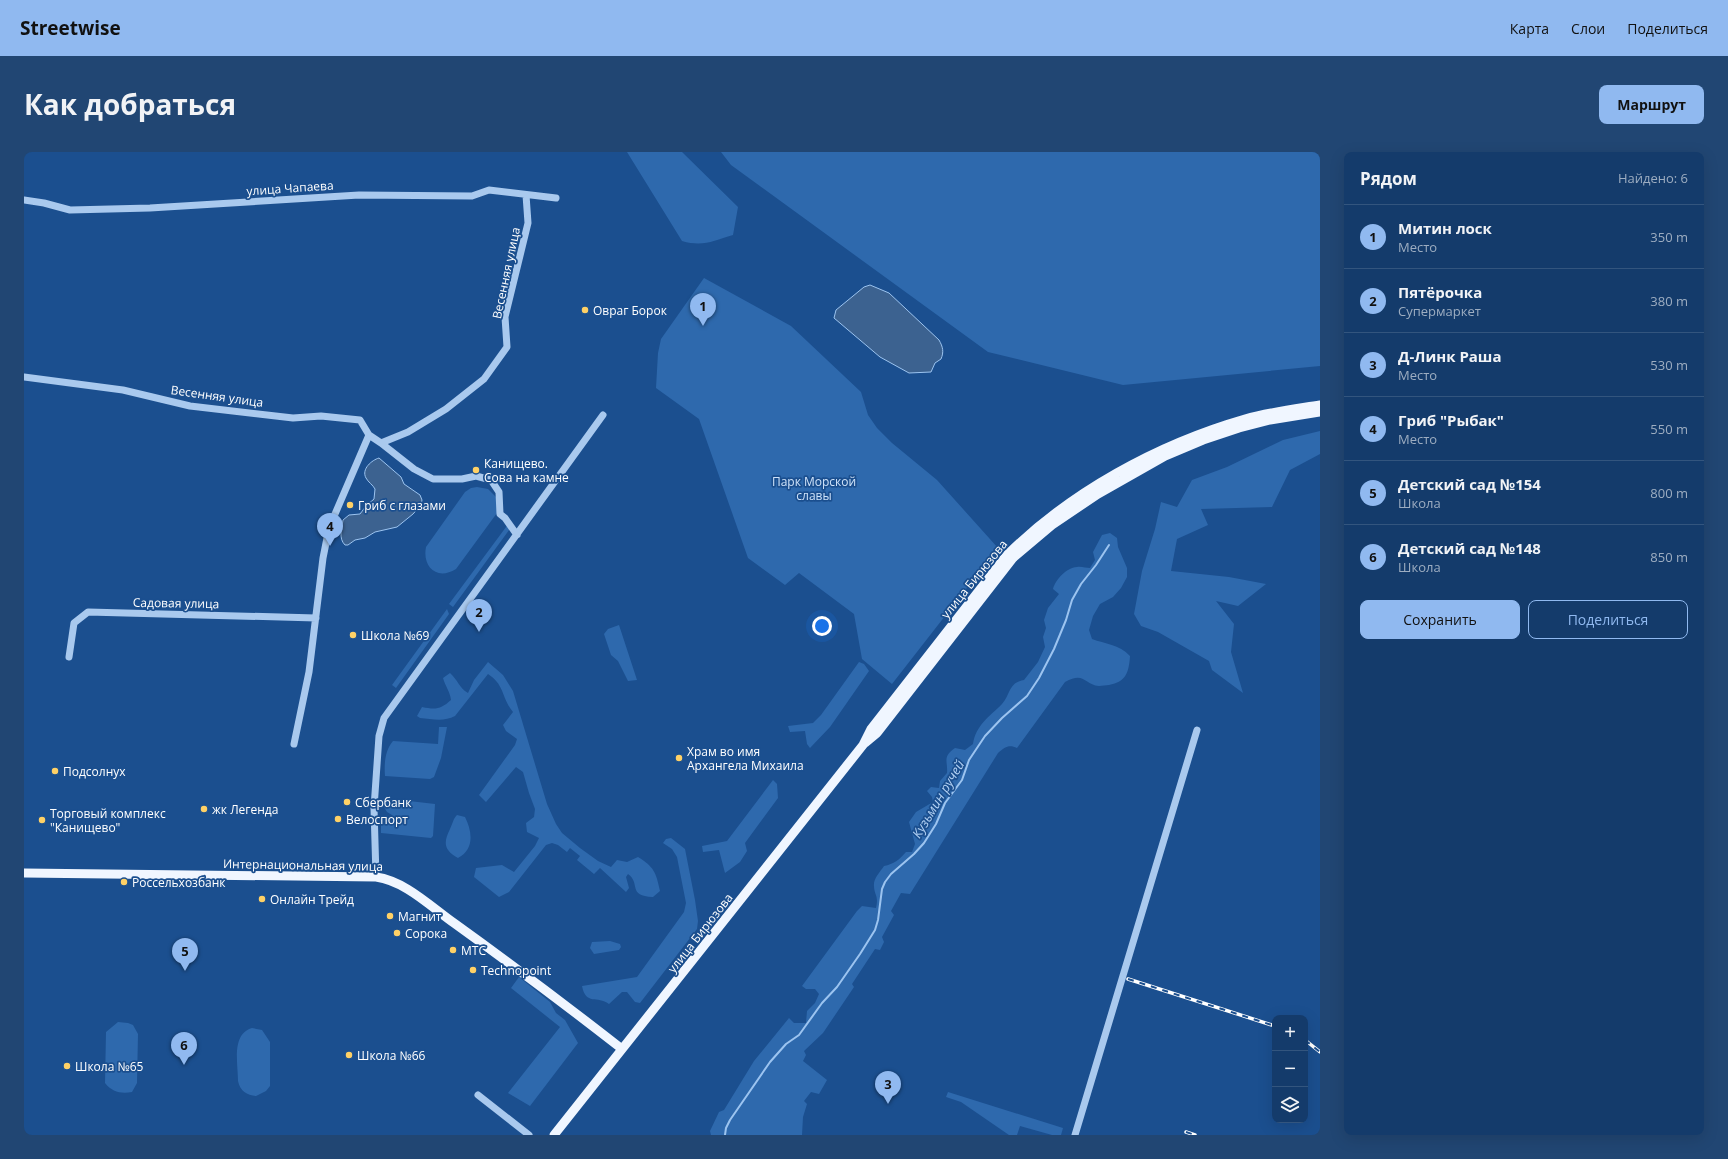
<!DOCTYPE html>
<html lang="ru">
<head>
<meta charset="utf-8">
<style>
  :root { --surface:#143b6b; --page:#214673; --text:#f1f3f6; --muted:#9dadc1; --line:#33557e; --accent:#90b9f0 }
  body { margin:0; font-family:"Open Sans",sans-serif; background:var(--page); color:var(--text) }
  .controls { position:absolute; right:12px; bottom:12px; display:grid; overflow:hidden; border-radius:8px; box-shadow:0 4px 16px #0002 }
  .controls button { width:36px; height:36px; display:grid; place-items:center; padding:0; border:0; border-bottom:1px solid var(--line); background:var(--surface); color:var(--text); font:20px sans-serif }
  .you { position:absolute; left:798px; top:474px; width:14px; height:14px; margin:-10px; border:3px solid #fff; border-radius:50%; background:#1a73e8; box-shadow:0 0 0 6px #1a73e833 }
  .badge { display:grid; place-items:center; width:26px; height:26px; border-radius:50%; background:var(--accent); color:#111; font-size:13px; font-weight:700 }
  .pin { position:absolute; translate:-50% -33px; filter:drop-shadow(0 1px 2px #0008) }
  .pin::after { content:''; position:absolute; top:21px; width:14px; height:12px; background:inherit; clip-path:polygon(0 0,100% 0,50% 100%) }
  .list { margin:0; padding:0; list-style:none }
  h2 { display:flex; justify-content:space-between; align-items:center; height:52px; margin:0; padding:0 16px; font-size:17px }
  h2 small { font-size:13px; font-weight:400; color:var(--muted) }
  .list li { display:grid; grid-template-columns:26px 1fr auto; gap:12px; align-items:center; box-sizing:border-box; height:64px; padding:0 16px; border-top:1px solid var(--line) }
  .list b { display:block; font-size:15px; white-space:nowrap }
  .list p { margin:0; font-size:13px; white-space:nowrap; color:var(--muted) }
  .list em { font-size:13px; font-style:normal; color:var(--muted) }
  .actions { display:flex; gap:8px; padding:12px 16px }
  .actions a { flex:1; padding:9px 0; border:1px solid var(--accent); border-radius:8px; text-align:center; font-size:14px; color:var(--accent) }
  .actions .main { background:var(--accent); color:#111 }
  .icon { flex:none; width:22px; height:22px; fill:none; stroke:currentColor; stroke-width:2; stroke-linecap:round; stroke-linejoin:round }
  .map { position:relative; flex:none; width:1296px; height:983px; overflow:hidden; border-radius:8px }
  header { display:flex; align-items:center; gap:24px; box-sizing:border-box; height:56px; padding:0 20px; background:var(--accent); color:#111 }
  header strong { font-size:19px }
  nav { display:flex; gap:22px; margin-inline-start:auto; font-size:14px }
  .intro { display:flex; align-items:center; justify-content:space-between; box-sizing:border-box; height:96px; padding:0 24px }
  h1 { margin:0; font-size:28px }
  .button { padding:10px 18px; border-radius:8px; background:var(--accent); color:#111; font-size:14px; font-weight:700 }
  main { display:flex; gap:24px; padding:0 24px }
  aside { flex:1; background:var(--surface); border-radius:8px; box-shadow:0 4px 16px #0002 }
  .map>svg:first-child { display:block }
  .green { fill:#2e69ad }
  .water { fill:#3c6290; stroke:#9cc4f0 }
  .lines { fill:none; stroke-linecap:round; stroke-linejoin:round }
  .stream { stroke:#9cc4f0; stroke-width:2 }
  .minor { stroke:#a9c9ee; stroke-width:7 }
  .major { stroke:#f0f6ff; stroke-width:9 }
  .rail-casing { stroke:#fff; stroke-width:3.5 }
  .rail { stroke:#1b4f8f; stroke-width:2; stroke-dasharray:6; stroke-linecap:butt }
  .poi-dot { fill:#ffd166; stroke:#1b4f8f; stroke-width:1.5 }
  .labels { text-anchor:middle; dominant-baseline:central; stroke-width:3.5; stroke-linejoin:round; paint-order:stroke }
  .street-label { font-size:12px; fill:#fff; stroke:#1b4f8f }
  .poi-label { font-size:12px; fill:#fff; stroke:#1b4f8f; text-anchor:start }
  .park-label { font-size:12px; fill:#cfe3fa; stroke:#1b4f8f }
  .water-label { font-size:13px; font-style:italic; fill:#b5d3f5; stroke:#1b4f8f }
</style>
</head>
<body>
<header>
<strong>Streetwise</strong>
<nav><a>Карта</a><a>Слои</a><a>Поделиться</a></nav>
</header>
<div class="intro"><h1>Как добраться</h1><a class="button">Маршрут</a></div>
<main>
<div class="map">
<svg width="1296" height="983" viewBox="0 0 1296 983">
  <rect width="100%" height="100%" fill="#1b4f8f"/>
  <path class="green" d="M603,0H658L714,55L709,83C689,89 679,95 658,89Z
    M697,0H1296V214L1099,233L964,200L707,13Z
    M680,126L767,174L837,240L844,263L853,276L868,291L913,328L974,396L868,532L838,507L830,462L775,421L761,433L724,406L675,267L632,236L634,201L637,187Z
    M1296,279V302L1266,318L1248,355L1177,357L1184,373L1153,387L1147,419L1205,425L1242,432L1214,454L1192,449L1210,472L1207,500L1219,541L1188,518L1185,509L1134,480L1117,474L1110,462L1118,419L1131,377L1137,350L1153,355L1168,328L1203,315L1259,288Z
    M453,335L464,337L472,345L474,350L473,361L432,417C413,429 398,415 402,395L441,340L447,336Z
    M485,371L488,374L429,455L425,452Z
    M1086,381L1093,386L1094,395L1103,416V425L1097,436L1089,445L1076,452L1069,464L1065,478L1068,487C1081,492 1095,492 1106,504C1105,520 1102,530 1085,533C1082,533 1078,534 1075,534C1060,533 1061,519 1041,530L993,596C985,592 981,595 974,601L886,742L877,741L867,759L870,763L858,785L860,790L856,798L851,797L828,832L830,835L799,881L780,899L782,903L779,909L803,928L795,942L787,940L780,949L783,952L779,965L778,983H687L686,979L695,960L700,958L730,909L765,866L770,871H782L783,859L791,851L795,842L791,837H782L778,834L833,759L838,754L852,756C855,743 850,743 850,734C849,727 856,720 860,714C870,712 875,708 882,700H888L891,692L885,670L892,660L909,650L908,645L903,639L907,635L915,636L916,629L923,621C924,609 918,605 931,596L941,598L949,592C952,573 965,565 978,552C987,542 984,531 1000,528L1014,510L1021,495L1019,485L1022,476L1020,468L1024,456L1035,442L1029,437C1032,427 1042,416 1053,415C1057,414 1062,416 1066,416L1071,408L1069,400L1078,383Z
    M423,457L425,462L372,536L368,533Z
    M595,473L613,528L604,529L594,509L587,503L580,482L584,477Z
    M464,510L479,523L489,539L523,652L532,672L538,681L556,696L574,709L587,715L593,708L603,710L614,705C630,715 632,720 636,739L629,745C603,744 617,731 604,722L602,725L605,736L602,740L576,716L570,722L553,708L556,704L546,696L543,700L534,693L528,691L522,693L485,740L475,745L450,725L452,716L478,713L490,720L511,694L515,686L503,680L502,671L510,665L511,657L505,641L499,620L492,615L462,650L455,643L491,593L493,587L482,579L479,573L489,560C477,545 481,533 464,522L431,564C420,570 408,567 396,566L393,564L398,555C412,558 417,557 427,548C426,539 421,534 419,526L426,521C434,528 435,536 444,541L450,528Z
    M835,510L840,512L845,519L806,575L786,596L783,592L781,579L766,580L764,574L789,571L797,563Z
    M415,575H423L417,606L410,625L406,627L361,624C360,612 361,598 369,589L414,592Z
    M749,628L753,632L754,646L721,691L723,699L716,710L701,721L695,698L679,700L678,694L703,689Z
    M368,647L411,652L409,684L407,686L357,681V672L363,671L370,668L368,663L363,660L360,655L362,650Z
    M433,663L441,665C448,679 451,697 434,706C420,698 419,691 426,677C429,671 429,667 433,663Z
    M647,686L661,697L671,748L674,769L673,777L616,851L611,850L603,840H598L585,852C573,843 562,854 558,834L613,825L660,760L662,751L653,705L648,697L639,691L642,687Z
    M586,789L596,792L597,795L595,798L570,802L566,796L568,790Z
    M495,825L526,850L532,861L541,868L554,891L506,954L484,941L536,875L487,836Z
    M94,870L104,871L109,873L114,882L113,931L108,940C97,942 88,940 81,931L82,880Z
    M228,876L238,878L246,890V934L242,939L232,944C223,943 216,939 214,929C214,912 207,882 228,876Z
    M924,940L1039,976L1037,983H1028L996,974L993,983H985L937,950L922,945Z"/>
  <path class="water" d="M846,133L865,141L915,188C919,195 920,200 917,207L911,211L907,220L885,221L856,205L810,166L812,158L840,135Z
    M355,306L377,325L380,332L396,343L398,348L397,353L389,362L373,375L351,380L341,386L331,388L324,393H321C314,386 318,376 319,368L325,363L336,362L342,354L350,347L351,337C349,333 344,330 342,326C337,317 348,308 355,306Z"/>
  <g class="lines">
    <path class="stream" d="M701,983L702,976L706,968L746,910L762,892L775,883L798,851L813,835L836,802L851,778L854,768L858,737L861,730L867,722L890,702L900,691L912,672L921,651L938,628L945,608L961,584L978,566L1003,544L1015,526L1030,497L1042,468L1048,448L1057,432L1072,413L1085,393"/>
    <path class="minor" d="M0,48L20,51L46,58L126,56L335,43L448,44L465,38L532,46
      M0,225L99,238L166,254L269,266L297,264L336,268L345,283L305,376L299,406L285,520L270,592
      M345,283L357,291L384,280L422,257L460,227L483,195L481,165L504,71L502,43
      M357,291L390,317L409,327H438L452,324L467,328L475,340L476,362L481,366L493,383
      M45,505L50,471L64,460L292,466
      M352,725L350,656L355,584L360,566L579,263
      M454,943L505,983
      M1051,983L1173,578"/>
    <path class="major" d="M841,591L853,581L989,406L1028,373L1074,342L1141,304L1179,288L1215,276L1246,268L1296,260
      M0,721L352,725C381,729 406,754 430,771C487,812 543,854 598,897
      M530,983L839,593L847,577L982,404C1046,340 1134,292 1221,267C1246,260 1271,257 1296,253"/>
    <defs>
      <path id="rail" d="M1104,827L1251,874
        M1281,888L1296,900
        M1162,980L1171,983"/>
    </defs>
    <use href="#rail" class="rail-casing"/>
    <use href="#rail" class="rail"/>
  </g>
  <g class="poi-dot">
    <circle cx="561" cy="158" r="4"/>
    <circle cx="452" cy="318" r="4"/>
    <circle cx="326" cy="353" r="4"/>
    <circle cx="329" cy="483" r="4"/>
    <circle cx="655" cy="606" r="4"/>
    <circle cx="31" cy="619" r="4"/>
    <circle cx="323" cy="650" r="4"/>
    <circle cx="180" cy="657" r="4"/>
    <circle cx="314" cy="667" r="4"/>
    <circle cx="18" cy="668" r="4"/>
    <circle cx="100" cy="730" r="4"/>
    <circle cx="238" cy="747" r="4"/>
    <circle cx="366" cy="764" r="4"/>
    <circle cx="373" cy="781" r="4"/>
    <circle cx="429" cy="798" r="4"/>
    <circle cx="449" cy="818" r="4"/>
    <circle cx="325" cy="903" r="4"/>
    <circle cx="43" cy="914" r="4"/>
  </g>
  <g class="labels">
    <g class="street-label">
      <text transform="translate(266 36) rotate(-4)">улица Чапаева</text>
      <text transform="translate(482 121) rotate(-78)">Весенняя улица</text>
      <text transform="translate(193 244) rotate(8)">Весенняя улица</text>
      <text transform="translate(950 427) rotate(-51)">улица Бирюзова</text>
      <text transform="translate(152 451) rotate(1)">Садовая улица</text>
      <text transform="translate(279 713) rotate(1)">Интернациональная улица</text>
      <text transform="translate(676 781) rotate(-52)">улица Бирюзова</text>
    </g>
    <g class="poi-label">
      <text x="569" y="158">Овраг Борок</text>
      <text x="460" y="311">Канищево.<tspan x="460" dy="14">Сова на камне</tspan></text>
      <text x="334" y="353">Гриб с глазами</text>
      <text x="337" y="483">Школа №69</text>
      <text x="663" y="599">Храм во имя<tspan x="663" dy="14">Архангела Михаила</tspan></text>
      <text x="39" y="619">Подсолнух</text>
      <text x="331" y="650">Сбербанк</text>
      <text x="188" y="657">жк Легенда</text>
      <text x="26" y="661">Торговый комплекс<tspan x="26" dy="14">"Канищево"</tspan></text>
      <text x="322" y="667">Велоспорт</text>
      <text x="108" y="730">Россельхозбанк</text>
      <text x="246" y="747">Онлайн Трейд</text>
      <text x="374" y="764">Магнит</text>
      <text x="381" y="781">Сорока</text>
      <text x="437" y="798">МТС</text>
      <text x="457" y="818">Technopoint</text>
      <text x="333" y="903">Школа №66</text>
      <text x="51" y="914">Школа №65</text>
    </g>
    <g class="park-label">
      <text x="790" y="329">Парк Морской<tspan x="790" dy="14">славы</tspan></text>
    </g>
    <g class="water-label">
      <text transform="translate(914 647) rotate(-59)">Кузьмин ручей</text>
    </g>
  </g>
</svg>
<div class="controls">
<button>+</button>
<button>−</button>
<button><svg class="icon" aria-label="layers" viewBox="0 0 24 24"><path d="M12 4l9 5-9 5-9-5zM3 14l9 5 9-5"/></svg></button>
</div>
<div class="you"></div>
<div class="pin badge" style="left:679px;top:174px">1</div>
<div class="pin badge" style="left:455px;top:480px">2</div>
<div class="pin badge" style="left:864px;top:952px">3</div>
<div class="pin badge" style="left:306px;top:394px">4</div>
<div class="pin badge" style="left:161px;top:819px">5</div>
<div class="pin badge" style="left:160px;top:913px">6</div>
</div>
<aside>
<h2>Рядом<small>Найдено: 6</small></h2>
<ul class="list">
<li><span class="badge">1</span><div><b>Митин лоск</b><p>Место</p></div><em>350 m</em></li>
<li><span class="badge">2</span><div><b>Пятёрочка</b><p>Супермаркет</p></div><em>380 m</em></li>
<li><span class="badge">3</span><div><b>Д-Линк Раша</b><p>Место</p></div><em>530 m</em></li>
<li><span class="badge">4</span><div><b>Гриб &quot;Рыбак&quot;</b><p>Место</p></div><em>550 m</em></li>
<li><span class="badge">5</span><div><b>Детский сад №154</b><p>Школа</p></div><em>800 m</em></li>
<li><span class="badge">6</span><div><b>Детский сад №148</b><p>Школа</p></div><em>850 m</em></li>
</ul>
<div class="actions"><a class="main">Сохранить</a><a>Поделиться</a></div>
</aside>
</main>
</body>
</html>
